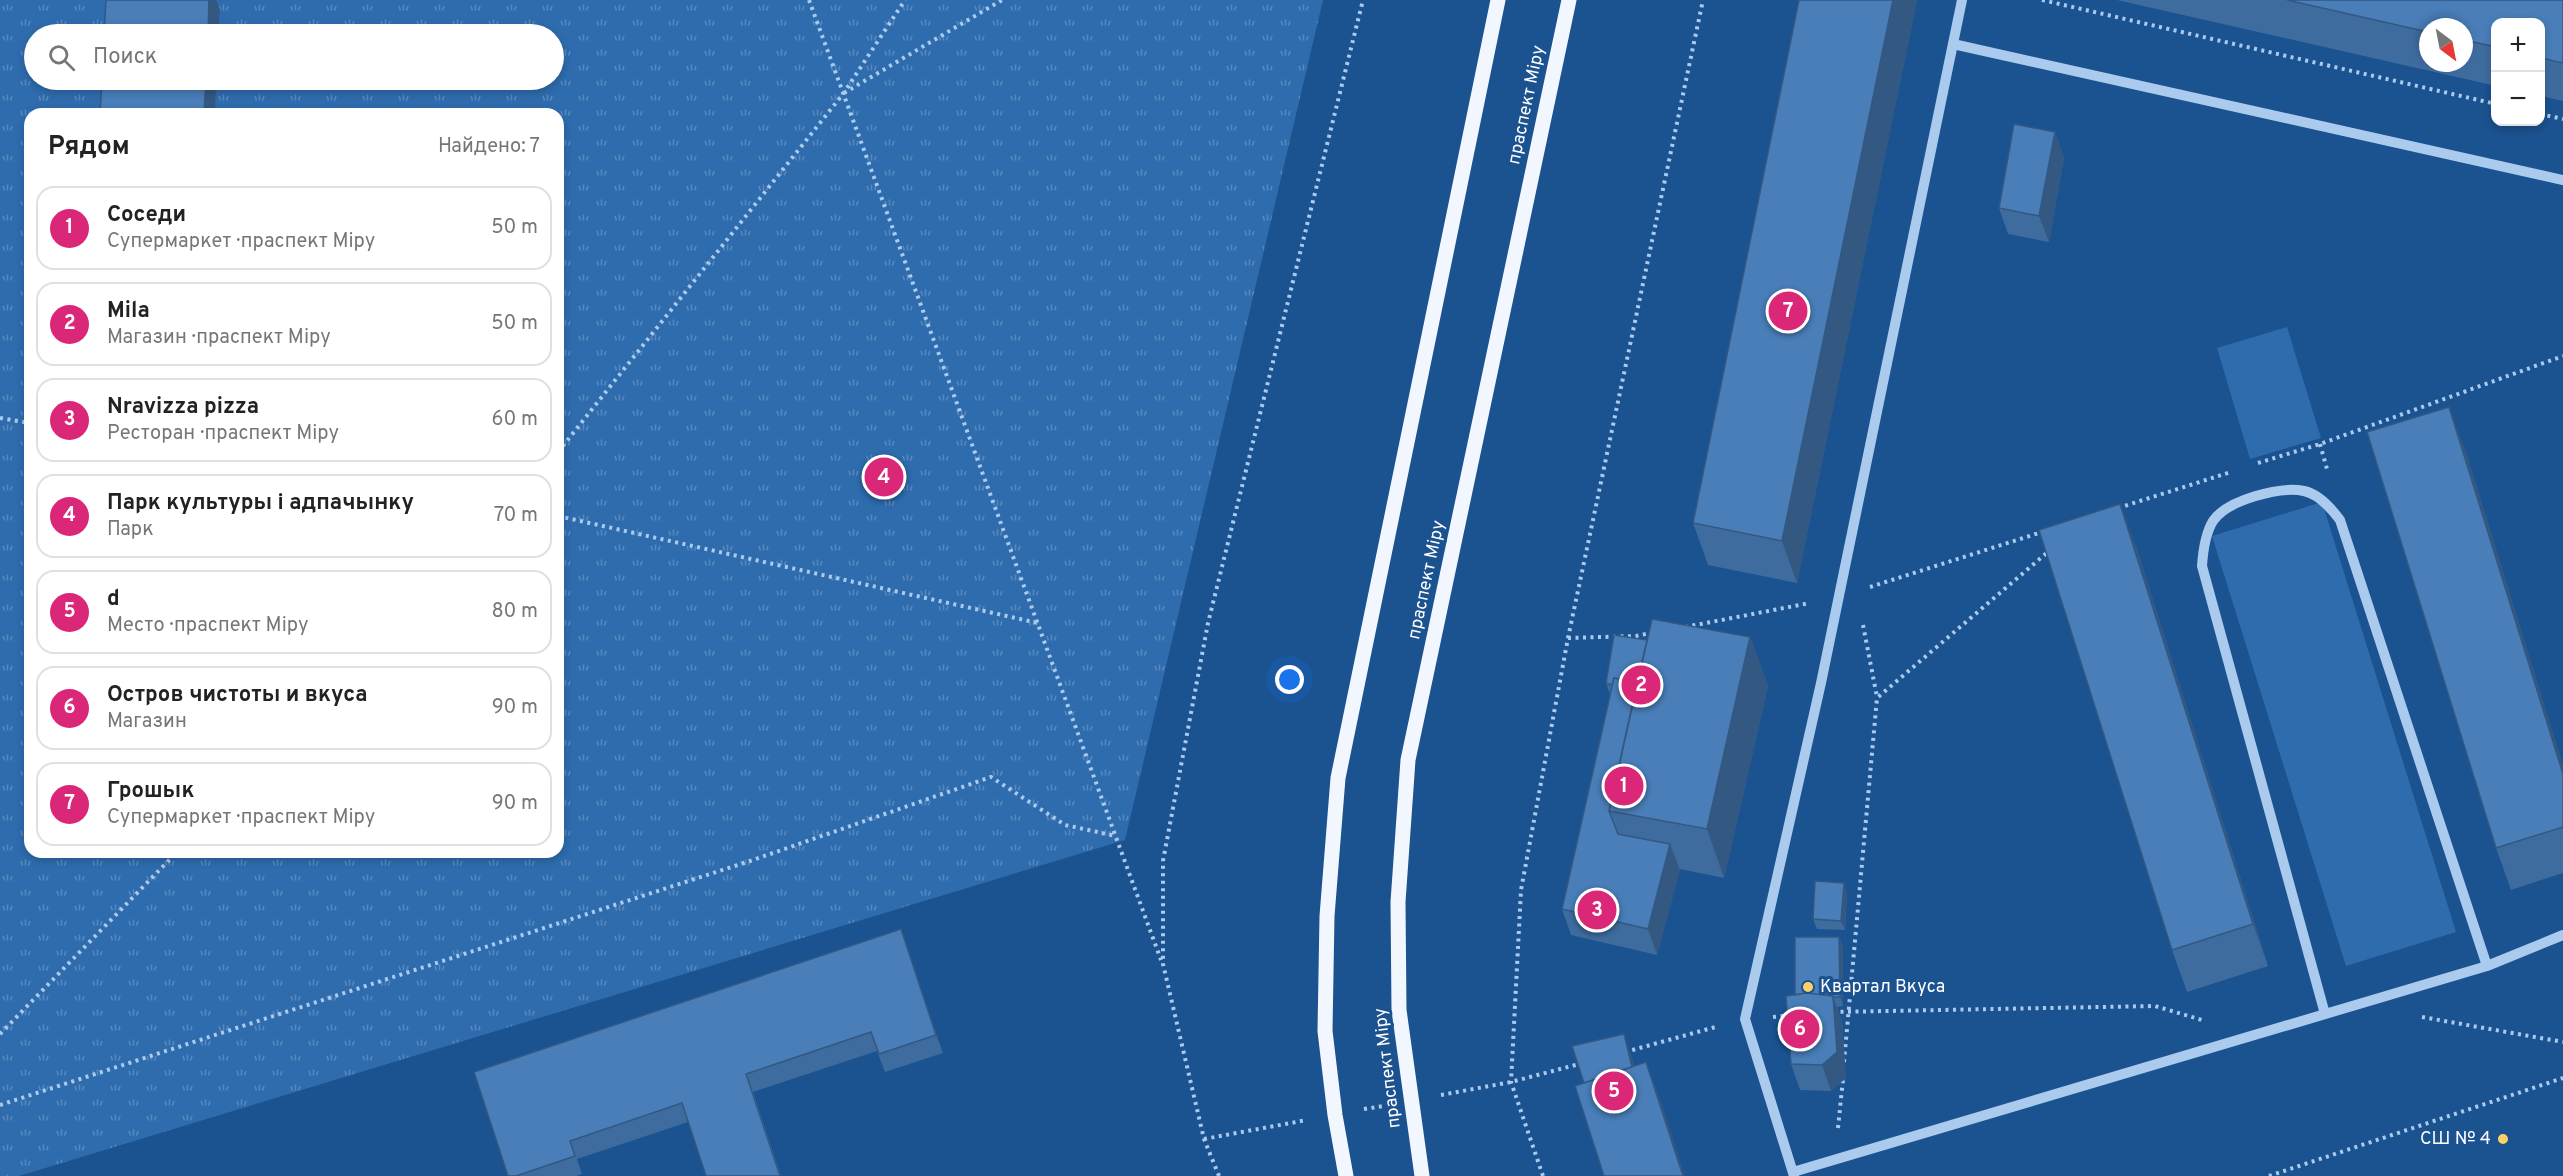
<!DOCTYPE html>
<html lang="ru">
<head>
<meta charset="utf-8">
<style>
  :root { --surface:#fff; --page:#f2f2f2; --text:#222; --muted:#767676; --line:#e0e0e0; --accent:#db2777 }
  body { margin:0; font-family:Overpass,sans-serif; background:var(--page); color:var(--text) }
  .controls { position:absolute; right:18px; top:18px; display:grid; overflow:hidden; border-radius:12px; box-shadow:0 3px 9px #0003 }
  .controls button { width:54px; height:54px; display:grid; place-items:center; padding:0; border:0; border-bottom:2px solid var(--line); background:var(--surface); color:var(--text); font:30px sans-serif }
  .compass { position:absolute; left:2419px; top:18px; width:54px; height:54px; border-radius:50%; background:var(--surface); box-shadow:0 3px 9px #0003; rotate:148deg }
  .you { position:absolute; left:1290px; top:680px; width:21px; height:21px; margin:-15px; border:4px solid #fff; border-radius:50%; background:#1a73e8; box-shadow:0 0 0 9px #1a73e833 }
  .badge { display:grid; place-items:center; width:39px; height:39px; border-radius:50%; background:var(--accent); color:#fff; font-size:20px; font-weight:700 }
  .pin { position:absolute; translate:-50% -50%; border:3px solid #fff; box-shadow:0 2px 6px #0006 }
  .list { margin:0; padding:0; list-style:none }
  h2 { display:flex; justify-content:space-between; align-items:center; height:78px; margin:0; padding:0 24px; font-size:26px }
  h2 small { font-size:20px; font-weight:400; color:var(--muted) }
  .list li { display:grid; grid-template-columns:39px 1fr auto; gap:18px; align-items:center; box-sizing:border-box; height:84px; margin:0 12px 12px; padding:0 12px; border:2px solid var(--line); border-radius:18px }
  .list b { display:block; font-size:22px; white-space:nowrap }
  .list p { margin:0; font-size:20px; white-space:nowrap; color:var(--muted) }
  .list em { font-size:20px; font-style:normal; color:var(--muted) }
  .icon { flex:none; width:33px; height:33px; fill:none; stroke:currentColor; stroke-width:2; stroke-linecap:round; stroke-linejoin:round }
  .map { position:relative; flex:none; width:2563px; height:1176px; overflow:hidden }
  .search { position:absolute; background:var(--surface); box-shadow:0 3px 9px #0003; left:24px; top:24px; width:540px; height:66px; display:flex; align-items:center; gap:15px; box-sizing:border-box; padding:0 21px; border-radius:33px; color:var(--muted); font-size:22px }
  .panel { position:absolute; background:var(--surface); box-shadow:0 3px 9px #0003; left:24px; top:108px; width:540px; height:750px; border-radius:18px }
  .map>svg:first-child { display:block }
  .grass { fill:url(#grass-tufts); fill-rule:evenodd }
  .pitch { fill:#2e6cae }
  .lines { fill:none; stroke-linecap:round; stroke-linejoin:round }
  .path { stroke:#abcbee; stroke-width:4; stroke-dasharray:3 4.5; stroke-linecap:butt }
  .minor { stroke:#abcbee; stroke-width:10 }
  .major { stroke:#f2f7ff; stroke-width:15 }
  .wall { fill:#3f6c9f; fill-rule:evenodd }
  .shaded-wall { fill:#335882 }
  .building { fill:#497eb9; stroke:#335882; stroke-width:1.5 }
  .poi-dot { fill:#ffcf68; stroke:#1b5290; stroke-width:2 }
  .labels { text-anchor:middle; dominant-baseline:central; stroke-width:6; stroke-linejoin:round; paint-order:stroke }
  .street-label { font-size:18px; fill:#fff; stroke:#1b5290 }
  .poi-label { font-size:18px; fill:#fff; stroke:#1b5290; text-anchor:start }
</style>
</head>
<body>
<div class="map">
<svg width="2563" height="1176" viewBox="0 0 2563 1176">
  <defs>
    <pattern id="grass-tufts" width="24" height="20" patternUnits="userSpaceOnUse" patternTransform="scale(1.5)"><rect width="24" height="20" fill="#2e6cae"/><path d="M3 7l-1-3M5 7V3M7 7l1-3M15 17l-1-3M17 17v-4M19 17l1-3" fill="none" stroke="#5889be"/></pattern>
  </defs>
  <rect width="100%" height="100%" fill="#1b5290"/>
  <path class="grass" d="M0,0H1323L1125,840L19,1176H0ZM34,34H554V80H34ZM30,114H558V852H30Z"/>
  <path class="pitch" d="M2287,327L2321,438L2250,459L2217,348Z
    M2322,502L2456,932L2346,966L2212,536Z"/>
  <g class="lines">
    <path class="path" d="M809,0L1161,960
      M2042,0L2496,104
      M844,93L1002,0
      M2540,114L2563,119
      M0,418L30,423
      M2320,444L2327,469
      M558,452L843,94L905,0
      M2258,463L2320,444L2563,356
      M2118,508L2231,472
      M558,516L1038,623
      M1870,587L2042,532
      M1863,625L1877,697
      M1685,627L1810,603
      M1568,638L1636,636L1651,633
      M1833,1012L2155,1006L2202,1020
      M1773,1017L1790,1015
      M2422,1017L2563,1042
      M0,1034L177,852
      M1625,1052L1719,1026
      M1844,1062L1877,698L2049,551
      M1441,1095L1511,1082L1583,1063
      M0,1105L750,861L991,777L1065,825L1116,836
      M1364,1109L1384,1106
      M1838,1128L1843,1079
      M1204,1139L1307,1120
      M1219,1176L1204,1139L1163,964V861L1208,623L1363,0
      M1543,1176L1511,1082L1521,890L1568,638L1703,0
      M2269,1176L2563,1078"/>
    <path class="minor" d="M1953,44L2563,180
      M2325,1014L2202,566C2203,551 2205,534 2213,521C2227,500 2280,486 2304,491C2319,494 2331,508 2340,520L2487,966
      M1793,1172L2487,966L2563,935
      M1794,1176L1745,1019L1821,683L1962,0"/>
    <path class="major" d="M1346,1176L1335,1115L1325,1031L1327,916L1338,778L1498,0
      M1422,1176L1399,1010L1398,902L1408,760L1569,0"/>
  </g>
  <path class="wall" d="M1799,0H1917L1797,583L1708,565L1693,523Z
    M2117,0H2563V101L2541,96V22H2496V86ZM2428,27H2464V63H2428Z
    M2055,132L2064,158L2049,242L2008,234L1999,208Z
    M2465,449L2563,766V873L2511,890L2496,848Z
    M2136,546L2268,966L2187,992L2172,950Z
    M1750,637L1768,686L1724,878L1680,869L1657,955L1571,935L1562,909L1610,694L1606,683L1647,640Z
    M1847,893L1845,930L1817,929L1813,919Z
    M1839,937L1843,946V1006L1837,1007L1842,1022L1846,1078L1831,1091L1800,1090L1791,1064L1795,995Z
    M907,947L943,1053L885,1072L877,1051L753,1092L781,1176H706L688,1122L577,1159L582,1174L576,1176H508Z"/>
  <path class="shaded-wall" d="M209,0H216L220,9L218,34H208Z
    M1893,0H1917L1797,583L1782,541Z
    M206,80H216L215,114H204Z
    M2055,132L2064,158L2049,242L2039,216Z
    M2449,407L2465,449L2563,766V774Z
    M2120,504L2136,546L2268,966L2253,924Z
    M1750,637L1768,686L1724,878L1707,829Z
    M1670,844L1680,870L1657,955L1648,929Z
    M1844,883L1847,893L1845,930L1841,921Z
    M901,929L907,947L943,1053L936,1035Z
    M1839,937L1843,946V1006L1840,997Z
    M1833,996L1842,1022L1846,1078L1831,1091L1822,1065Z
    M1624,1034L1633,1060L1645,1110L1636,1084Z
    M1646,1062L1662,1104L1685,1176H1683Z"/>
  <path class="building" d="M106,0H209L208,34H104Z
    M1799,0H1893L1782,541L1693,523Z
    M2287,0H2563V63L2541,58V22H2496V47L2464,40V27H2428V32Z
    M102,80H206L204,114H100Z
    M2014,124L2055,132L2039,216L1999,208Z
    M2449,407L2563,774V827L2496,848L2367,432Z
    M2120,504L2253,924L2172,950L2039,530Z
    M1652,619L1750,637L1707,829L1609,811Z
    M1614,635L1647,640L1637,683L1614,678L1612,685L1606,683Z
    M1614,678L1637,683L1609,811L1618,834L1670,844L1648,929L1562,909Z
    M1815,881L1844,883L1841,921L1813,919Z
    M901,929L936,1035L879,1054L871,1032L746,1074L780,1176H706L682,1103L570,1141L575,1156L516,1176H508L474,1072Z
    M1795,937H1839L1840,997H1833V996L1806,993L1795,995Z
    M1806,993L1833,996L1837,1052L1822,1065L1791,1064L1786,996Z
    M1624,1034L1632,1067L1584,1083L1572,1046Z
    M1646,1062L1683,1176H1604L1575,1086Z"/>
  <g class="poi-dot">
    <circle cx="1808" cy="987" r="6"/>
    <circle cx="2503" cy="1139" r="6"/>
  </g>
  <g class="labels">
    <g class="street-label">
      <text transform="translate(1527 105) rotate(-78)">праспект Міру</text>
      <text transform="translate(1427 580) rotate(-78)">праспект Міру</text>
      <text transform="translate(1388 1068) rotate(-97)">праспект Міру</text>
    </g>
    <g class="poi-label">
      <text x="1820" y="987">Квартал Вкуса</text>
      <text x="2491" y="1139" text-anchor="end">СШ № 4</text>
    </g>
  </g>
</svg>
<div class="controls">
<button>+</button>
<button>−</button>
</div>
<svg class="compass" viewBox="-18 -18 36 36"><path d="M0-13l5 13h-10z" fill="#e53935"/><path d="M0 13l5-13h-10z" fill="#767676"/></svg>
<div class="you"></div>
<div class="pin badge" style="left:1624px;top:786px">1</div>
<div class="pin badge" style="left:1641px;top:685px">2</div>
<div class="pin badge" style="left:1597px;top:910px">3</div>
<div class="pin badge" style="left:884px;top:477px">4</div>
<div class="pin badge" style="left:1614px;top:1091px">5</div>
<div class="pin badge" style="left:1800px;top:1029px">6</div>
<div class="pin badge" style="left:1788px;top:311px">7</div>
<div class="search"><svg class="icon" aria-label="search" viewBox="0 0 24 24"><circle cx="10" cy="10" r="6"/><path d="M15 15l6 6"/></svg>Поиск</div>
<section class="panel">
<h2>Рядом<small>Найдено: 7</small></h2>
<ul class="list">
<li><span class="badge">1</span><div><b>Соседи</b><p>Супермаркет · праспект Міру</p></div><em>50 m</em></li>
<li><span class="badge">2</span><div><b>Mila</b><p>Магазин · праспект Міру</p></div><em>50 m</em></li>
<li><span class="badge">3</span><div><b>Nravizza pizza</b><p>Ресторан · праспект Міру</p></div><em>60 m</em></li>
<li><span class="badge">4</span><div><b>Парк культуры і адпачынку</b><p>Парк</p></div><em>70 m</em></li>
<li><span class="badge">5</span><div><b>d</b><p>Место · праспект Міру</p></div><em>80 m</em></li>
<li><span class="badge">6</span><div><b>Остров чистоты и вкуса</b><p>Магазин</p></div><em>90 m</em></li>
<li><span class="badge">7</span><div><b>Грошык</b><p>Супермаркет · праспект Міру</p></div><em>90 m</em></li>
</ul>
</section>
</div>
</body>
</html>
